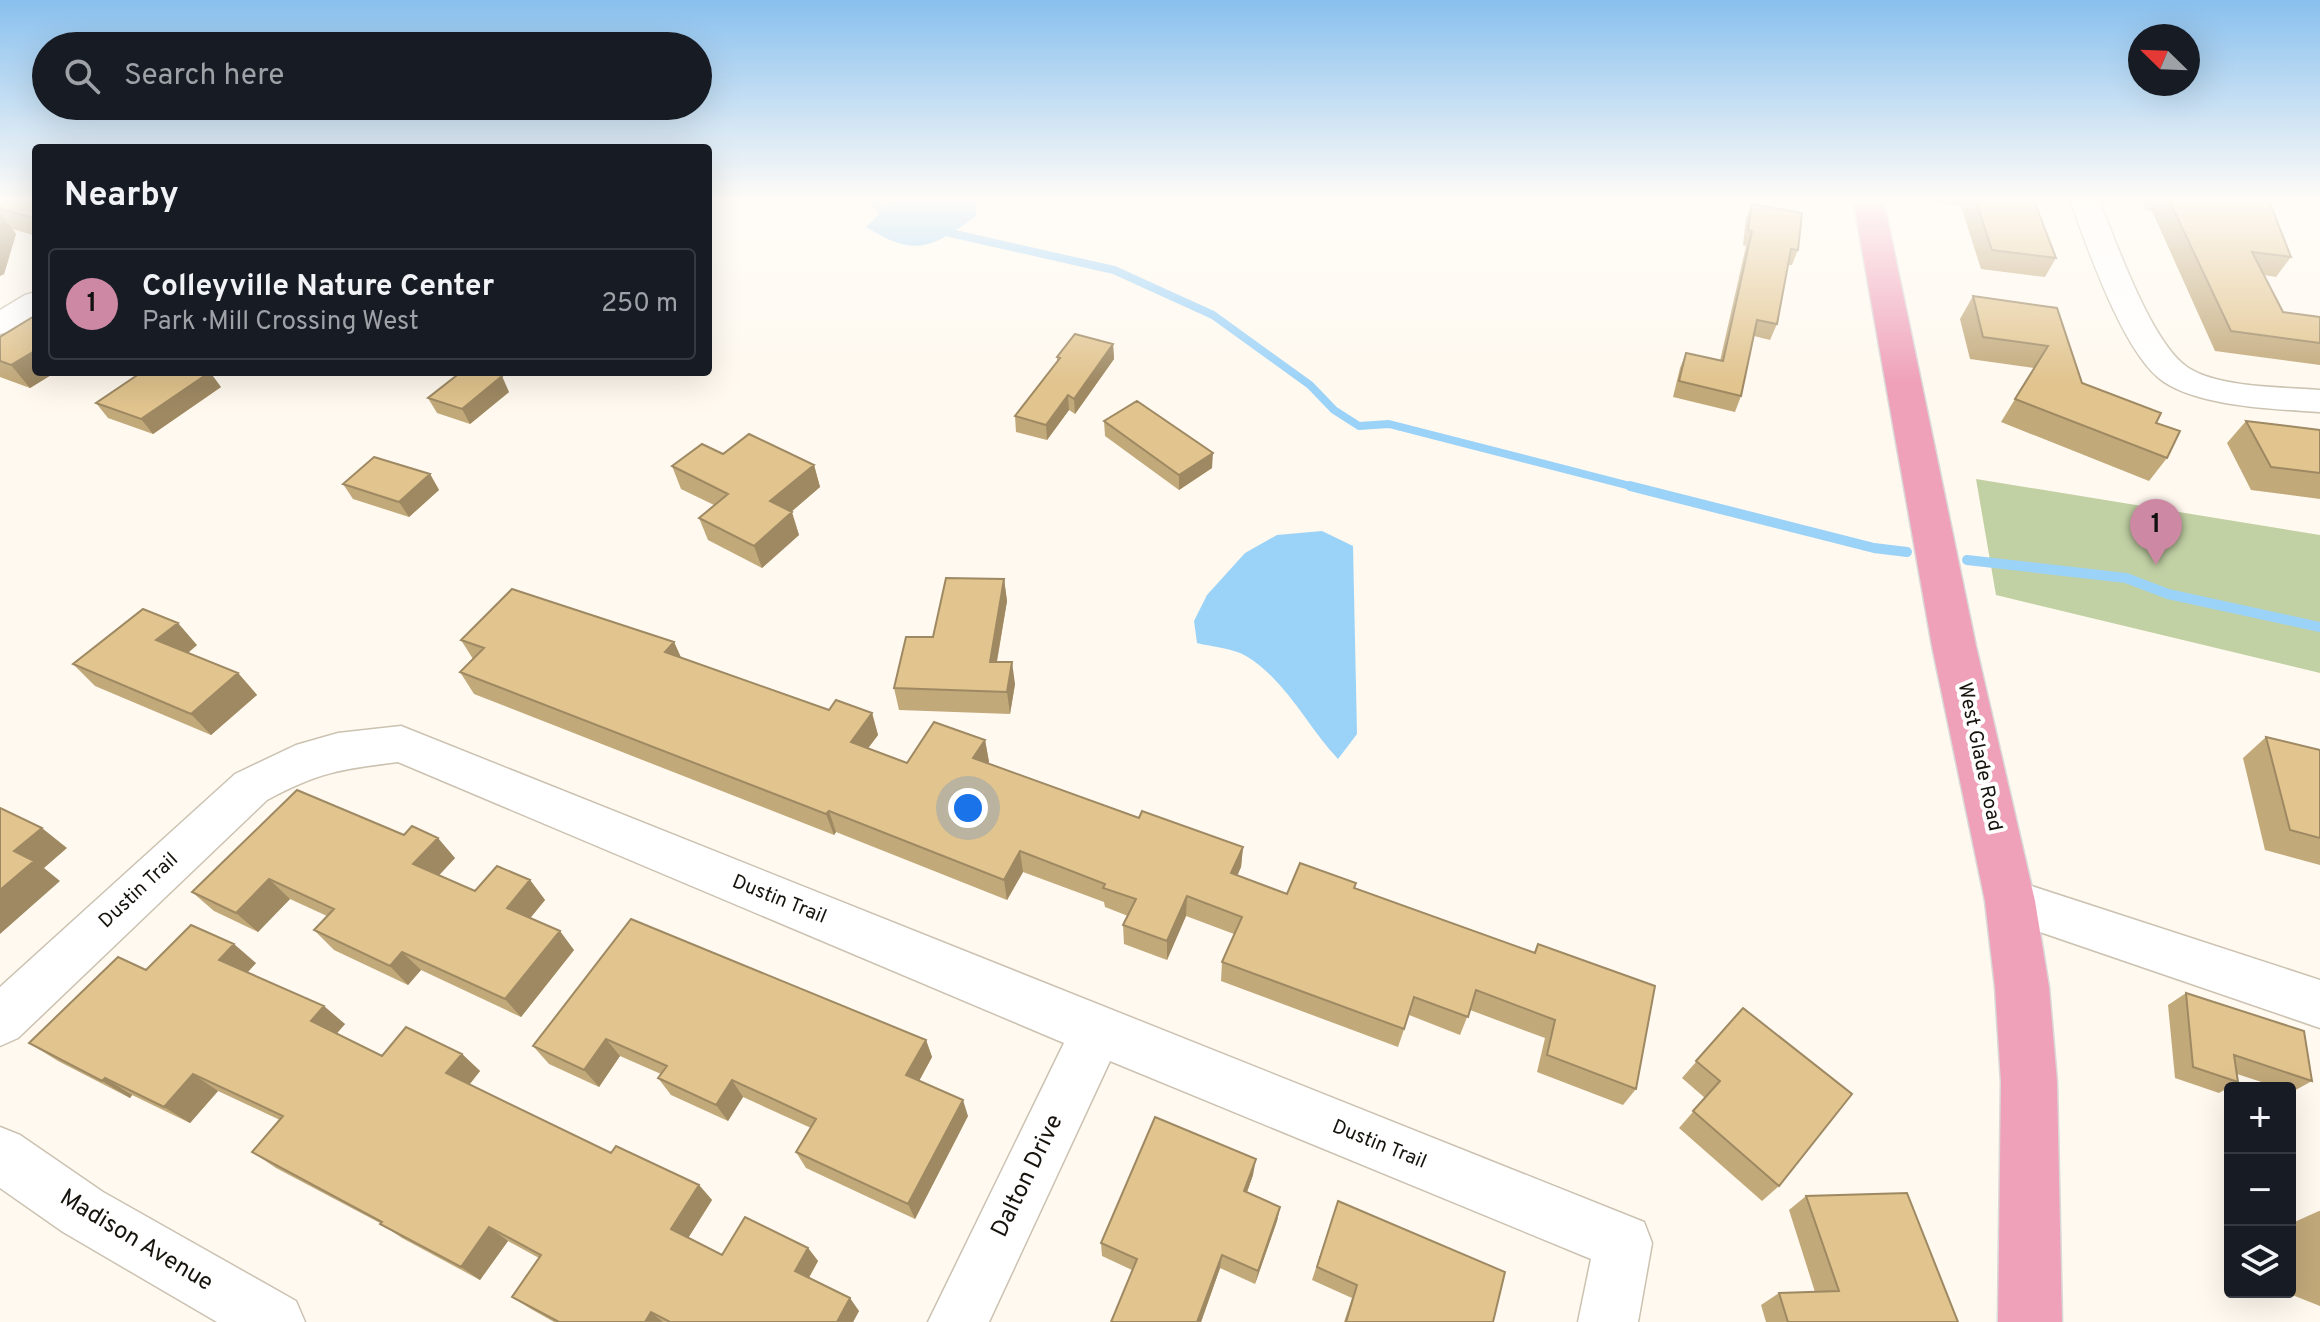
<!DOCTYPE html>
<html lang="en">
<head>
<meta charset="utf-8">
<style>
  :root { --surface:#171b24; --page:#20242c; --text:#f1f3f6; --muted:#9ea1a6; --line:#363941; --accent:#cd88a4 }
  body { margin:0; font-family:Overpass,sans-serif; background:var(--page); color:var(--text) }
  .controls { position:absolute; right:24px; bottom:24px; display:grid; overflow:hidden; border-radius:8px; box-shadow:0 8px 32px #0002 }
  .controls button { width:72px; height:72px; display:grid; place-items:center; padding:0; border:0; border-bottom:2px solid var(--line); background:var(--surface); color:var(--text); font:40px sans-serif }
  .compass { position:absolute; left:2128px; top:24px; width:72px; height:72px; border-radius:50%; background:var(--surface); box-shadow:0 8px 32px #0002; rotate:293deg }
  .you { position:absolute; left:968px; top:808px; width:28px; height:28px; margin:-20px; border:6px solid #fff; border-radius:50%; background:#1a73e8; box-shadow:0 0 0 12px #1a73e833 }
  .badge { display:grid; place-items:center; width:52px; height:52px; border-radius:50%; background:var(--accent); color:#111; font-size:26px; font-weight:700 }
  .pin { position:absolute; translate:-50% -66px; filter:drop-shadow(0 2px 4px #0008) }
  .pin::after { content:''; position:absolute; top:42px; width:28px; height:24px; background:inherit; clip-path:polygon(0 0,100% 0,50% 100%) }
  .list { margin:0; padding:0; list-style:none }
  h2 { display:flex; justify-content:space-between; align-items:center; height:104px; margin:0; padding:0 32px; font-size:34px }
  h2 small { font-size:26px; font-weight:400; color:var(--muted) }
  .list li { display:grid; grid-template-columns:52px 1fr auto; gap:24px; align-items:center; box-sizing:border-box; height:112px; margin:0 16px 16px; padding:0 16px; border:2px solid var(--line); border-radius:8px }
  .list b { display:block; font-size:30px; white-space:nowrap }
  .list p { margin:0; font-size:26px; white-space:nowrap; color:var(--muted) }
  .list em { font-size:26px; font-style:normal; color:var(--muted) }
  .icon { flex:none; width:44px; height:44px; fill:none; stroke:currentColor; stroke-width:2; stroke-linecap:round; stroke-linejoin:round }
  .map { position:relative; flex:none; width:2320px; height:1322px; overflow:hidden }
  .search { position:absolute; background:var(--surface); box-shadow:0 8px 32px #0002; left:32px; top:32px; width:680px; height:88px; display:flex; align-items:center; gap:20px; box-sizing:border-box; padding:0 28px; border-radius:44px; color:var(--muted); font-size:30px }
  .panel { position:absolute; background:var(--surface); box-shadow:0 8px 32px #0002; left:32px; top:144px; width:680px; height:232px; border-radius:8px }
  .map>svg:first-child { display:block }
  .green { fill:#c2d1a4 }
  .water { fill:#9bd2f8 }
  .lines { fill:none; stroke-linecap:round; stroke-linejoin:round }
  .stream-far1 { stroke:#9bd2f8; stroke-width:8 }
  .stream { stroke:#9bd2f8; stroke-width:10 }
  .minor-casing { stroke:#cbc2b1; stroke-width:3 }
  .major-casing { stroke:#dad9d8; stroke-width:3 }
  .minor { fill:#fff; fill-rule:evenodd }
  .major { fill:#efa1ba; fill-rule:evenodd }
  .wall { fill:#c2a97a }
  .shaded-wall { fill:#9e8963 }
  .building { fill:#e1c48e; stroke:#9e8963; stroke-width:2 }
  .labels { text-anchor:middle; dominant-baseline:central; stroke-width:8; stroke-linejoin:round; paint-order:stroke }
  .street-label { font-size:20px; fill:#17140e; stroke:#fff }
  .near-street-label { font-size:24px; fill:#17140e; stroke:#fff }
</style>
</head>
<body>
<div class="map">
<svg width="2320" height="1322" viewBox="0 0 2320 1322">
  <rect width="100%" height="100%" fill="#fff9ef"/>
  <path class="green" d="M1976,479L2320,535V673L1996,595Z"/>
  <path class="water" d="M895,198H977L976,216C932,248 916,258 866,227Z
    M1322,531L1353,546L1357,734L1338,759C1307,726 1286,680 1246,656C1233,648 1212,647 1197,643L1194,621L1207,595L1245,553L1277,535Z"/>
  <g class="lines">
    <path class="stream-far1" d="M873,198L881,210L892,214
      M937,230L1114,270L1213,315L1310,385L1334,410L1359,426L1389,424L1638,488"/>
    <path class="stream" d="M1630,486L1874,548L1907,552
      M1967,560L2126,578L2168,594L2320,627"/>
    <defs>
      <path id="minor" d="M2069,198H2098C2116,241 2150,341 2187,367C2218,388 2283,387 2320,390V412C2275,409 2202,407 2164,382C2123,355 2087,245 2069,198Z
        M36,292V316L12,331L0,334V310L25,295Z
        M401,726L1644,1222L1652,1243L1638,1322H1578L1591,1259L1110,1061L989,1322H928L1064,1043L398,762C341,769 319,772 267,800L18,1038L0,1046V987L235,774L296,745L338,733Z
        M2010,879L2320,980V1028L1993,916L1986,901L1993,886Z
        M0,1127L20,1135L103,1192L296,1301L305,1322H217L63,1232L0,1188Z"/>
      <path id="major" d="M1853,198H1883L1976,646L2035,901L2049,987L2057,1082L2062,1322H1998L2001,1082L1995,987L1985,901L1932,646Z"/>
    </defs>
    <use href="#minor" class="minor-casing"/>
    <use href="#major" class="major-casing"/>
    <use href="#minor" class="minor"/>
    <use href="#major" class="major"/>
  </g>
  <path class="wall" d="M36,198V236L13,229L16,234L4,274L0,276V205Z
    M1936,198H2033L2056,258L2045,277L1981,269L1961,206L1937,203Z
    M2142,198H2268L2291,257L2276,277L2264,275L2283,312L2320,317V365L2215,351L2152,211L2145,210Z
    M1752,204L1798,250L1792,265H1788L1777,324L1770,340L1754,336L1741,396L1735,412L1673,397L1680,368L1686,353L1720,361L1746,246L1743,245L1746,219Z
    M1973,296L2057,308L2082,383L2156,423L2167,458L2149,481L2001,422L2034,368L1970,359L1960,319Z
    M0,337L36,372H56L30,388L0,377Z
    M1113,344L1114,359L1075,414L1069,410L1047,440L1016,432L1015,416L1057,361V357Z
    M221,387L153,434L108,418L96,403Z
    M509,392L470,424L437,413L428,398Z
    M1104,421L1212,468L1179,490L1105,436Z
    M2246,421L2320,430V499L2251,490L2227,443Z
    M723,454L814,465L820,487L791,512L799,535L762,568L708,540L699,518L714,505L681,489L672,466Z
    M430,474L439,490L409,517L353,499L343,484Z
    M1004,579L1007,601L997,662L1015,684L1010,714L899,710L894,688L933,637Z
    M461,640L674,642L681,658L829,710L872,713L878,735L868,748L907,763L985,740L989,762L988,763L1139,818L1243,847L1241,867L1237,875L1287,894L1354,888L1534,952L1538,944L1636,1089L1623,1105L1537,1072L1545,1038L1470,1010L1460,1035L1409,1015L1398,1047L1221,981L1222,962L1234,934L1186,916L1167,960L1124,944L1123,925L1128,916L1105,907L1104,902L1023,872L1007,900L836,832L834,835L474,694L460,672L473,659Z
    M197,645L188,653L238,673L257,695L211,735L95,686L73,664Z
    M2266,737L2320,750V865L2265,850L2243,758Z
    M297,790L455,858L439,875L475,891L530,880L545,900L530,918L574,950L521,1017L421,970L408,985L334,950L314,930L327,916L290,899L258,932L214,911L192,892Z
    M631,919L926,1040L932,1057L919,1081L968,1116L915,1219L806,1168L796,1152L811,1128L743,1097L728,1121L671,1095L658,1078L661,1074L620,1056L599,1087L549,1064L533,1046Z
    M256,963L248,972L345,1024L337,1033L382,1056L462,1054L480,1071L469,1085L611,1153L699,1185L712,1200L688,1238L722,1255L808,1248L818,1261L809,1278L859,1311L853,1322H554L531,1309L512,1297L539,1258L508,1241L480,1280L402,1238L380,1223L276,1168L252,1152L280,1120L218,1091L190,1123L132,1095L130,1098L58,1061L29,1043L146,970Z
    M2186,993L2312,1081L2292,1092L2290,1091V1088H2280L2237,1074L2238,1082L2219,1093L2175,1078L2168,1005Z
    M1743,1008L1779,1186L1762,1201L1679,1128L1705,1098L1682,1078Z
    M1253,1175L1247,1192L1280,1207L1277,1221L1255,1284L1220,1268L1201,1322H1111L1132,1270L1102,1256L1101,1243Z
    M1806,1196L1958,1322H1766L1761,1305L1779,1293L1815,1292L1789,1210Z
    M1338,1201L1493,1322H1344L1352,1298L1312,1280Z
    M2319,1211H2320V1306L2285,1292H2290V1224Z"/>
  <path class="shaded-wall" d="M0,213L16,234L4,274L0,276Z
    M1113,344L1114,359L1075,414L1074,399Z
    M36,350V372H56L30,388L11,365Z
    M210,372L221,387L153,434L141,419Z
    M502,376L509,392L470,424L462,409Z
    M1068,395L1069,410L1047,440L1046,425Z
    M1213,453L1212,468L1179,490V475Z
    M814,465L820,487L777,524L770,501Z
    M430,474L439,490L409,517L399,502Z
    M792,512L799,535L762,568L754,546Z
    M1004,579L1007,601L993,683L990,662Z
    M178,623L197,645L177,662L156,640Z
    M674,642L684,664L665,652Z
    M1012,662L1015,684L1010,714L1007,692Z
    M238,673L257,695L211,735L191,714Z
    M872,713L878,735L857,763L851,742Z
    M985,740L989,762L978,779L973,758Z
    M829,811L836,832L834,835L826,814Z
    M42,828L67,848L44,868L60,881L0,934V890L14,851Z
    M438,838L455,858L431,884L413,864Z
    M1243,847L1241,867L1230,893L1231,873Z
    M1020,851L1023,872L1007,900L1004,880Z
    M269,879L290,899L258,932L236,913Z
    M530,880L545,900L523,927L507,908Z
    M1187,896L1186,916L1167,960V941Z
    M560,931L574,950L521,1017L505,999Z
    M234,944L256,963L242,978L219,960Z
    M402,952L421,970L408,985L390,966Z
    M324,1006L345,1024L332,1039L311,1021Z
    M606,1039L620,1056L599,1087L584,1070Z
    M926,1040L932,1057L913,1092L906,1075Z
    M462,1054L480,1071L465,1090L446,1073Z
    M193,1074L218,1091L190,1123L164,1107Z
    M105,1078L132,1095L130,1098L102,1081Z
    M732,1080L743,1097L728,1121L716,1105Z
    M963,1100L968,1116L915,1219L908,1204Z
    M1256,1159L1253,1175L1242,1206L1244,1191Z
    M699,1185L712,1200L685,1243L671,1229Z
    M1280,1207L1277,1221L1255,1284L1258,1271Z
    M489,1227L508,1241L480,1280L461,1267Z
    M808,1248L818,1261L805,1284L795,1271Z
    M1222,1255L1220,1268L1201,1322H1197Z
    M850,1298L859,1311L853,1322H837Z
    M651,1312L663,1322H645Z"/>
  <path class="building" d="M13,198H36V219L0,209V205Z
    M1975,198H2033L2056,258L1992,250Z
    M2168,198H2268L2291,257L2252,252L2283,312L2320,317V343L2231,331Z
    M1752,204L1802,213L1798,250L1791,249L1777,324L1757,320L1741,396L1679,381L1686,353L1723,361L1752,231L1748,230Z
    M1973,296L2057,308L2082,383L2161,413L2156,423L2180,431L2167,458L2015,399L2048,346L1983,337Z
    M36,315V350L11,365L0,361V337Z
    M1075,334L1113,344L1074,399L1068,395L1046,425L1015,416L1060,358L1057,357Z
    M142,372H210L141,419L96,403Z
    M461,372H488L502,376L462,409L428,398Z
    M1137,401L1213,453L1179,475L1104,421Z
    M2246,421L2320,430V473L2271,467Z
    M749,434L814,465L770,501L792,512L754,546L699,518L728,494L672,466L702,444L723,454Z
    M374,457L430,474L399,502L343,484Z
    M946,578L1004,579L990,662H1012L1007,692L894,688L906,637H933Z
    M512,589L674,642L665,652L829,710L836,700L872,713L851,742L907,763L934,722L985,740L973,758L1139,818L1142,811L1243,847L1231,873L1287,894L1300,863L1356,883L1354,888L1535,953L1538,944L1655,986L1636,1089L1547,1055L1555,1020L1476,990L1468,1017L1414,997L1404,1029L1222,962L1242,917L1187,896L1167,941L1123,925L1136,899L1103,888L1105,884L1020,851L1004,880L829,811L826,814L460,672L484,648L461,640Z
    M143,609L178,623L156,640L238,673L191,714L73,664Z
    M2266,737L2320,750V838L2290,830Z
    M297,790L404,835L412,826L438,838L413,864L475,891L497,866L530,880L507,908L560,931L505,999L402,952L390,966L314,930L334,909L269,879L236,913L192,892Z
    M0,808L42,828L14,851L34,861L0,890Z
    M631,919L926,1040L906,1075L963,1100L908,1204L796,1152L816,1119L732,1080L716,1105L658,1078L667,1066L606,1039L584,1070L533,1046Z
    M191,925L234,944L219,960L324,1006L311,1021L382,1056L406,1027L462,1054L446,1073L611,1153L616,1146L699,1185L671,1229L722,1255L745,1217L808,1248L795,1271L850,1298L837,1322H670L651,1312L645,1322H559L512,1297L541,1255L489,1227L461,1267L380,1224L382,1222L252,1152L283,1116L193,1074L164,1107L105,1078L102,1081L29,1043L118,957L146,970Z
    M2186,993L2304,1031L2312,1081L2234,1055L2238,1082L2193,1067Z
    M1743,1008L1852,1094L1779,1186L1693,1111L1720,1081L1696,1061Z
    M1155,1117L1256,1159L1244,1191L1280,1207L1258,1271L1222,1255L1197,1322H1111L1137,1259L1101,1243Z
    M1907,1193L1958,1322H1788L1779,1293L1839,1291L1806,1196Z
    M1338,1201L1505,1272L1493,1322H1346L1357,1285L1317,1267Z"/>
  <linearGradient id="sky" x2="0" y2="1"><stop stop-color="#89c0ee"/><stop offset="0.52" stop-color="#fffcf8"/><stop offset="1" stop-color="#fffcf8" stop-opacity="0"/></linearGradient>
  <rect width="2320" height="383" fill="url(#sky)"/>
  <g class="labels">
    <g class="street-label">
      <text transform="translate(1979 757) rotate(78)">West Glade Road</text>
      <text transform="translate(139 891) rotate(-43)">Dustin Trail</text>
      <text transform="translate(779 900) rotate(22)">Dustin Trail</text>
      <text transform="translate(1379 1145) rotate(22)">Dustin Trail</text>
    </g>
    <g class="near-street-label">
      <text transform="translate(1028 1176) rotate(-64)">Dalton Drive</text>
      <text transform="translate(136 1241) rotate(31)">Madison Avenue</text>
    </g>
  </g>
</svg>
<div class="controls">
<button>+</button>
<button>−</button>
<button><svg class="icon" aria-label="layers" viewBox="0 0 24 24"><path d="M12 4l9 5-9 5-9-5zM3 14l9 5 9-5"/></svg></button>
</div>
<svg class="compass" viewBox="-18 -18 36 36"><path d="M0-13l5 13h-10z" fill="#e53935"/><path d="M0 13l5-13h-10z" fill="#9ea1a6"/></svg>
<div class="you"></div>
<div class="pin badge" style="left:2156px;top:565px">1</div>
<div class="search"><svg class="icon" aria-label="search" viewBox="0 0 24 24"><circle cx="10" cy="10" r="6"/><path d="M15 15l6 6"/></svg>Search here</div>
<section class="panel">
<h2>Nearby<small></small></h2>
<ul class="list">
<li><span class="badge">1</span><div><b>Colleyville Nature Center</b><p>Park · Mill Crossing West</p></div><em>250 m</em></li>
</ul>
</section>
</div>
</body>
</html>
